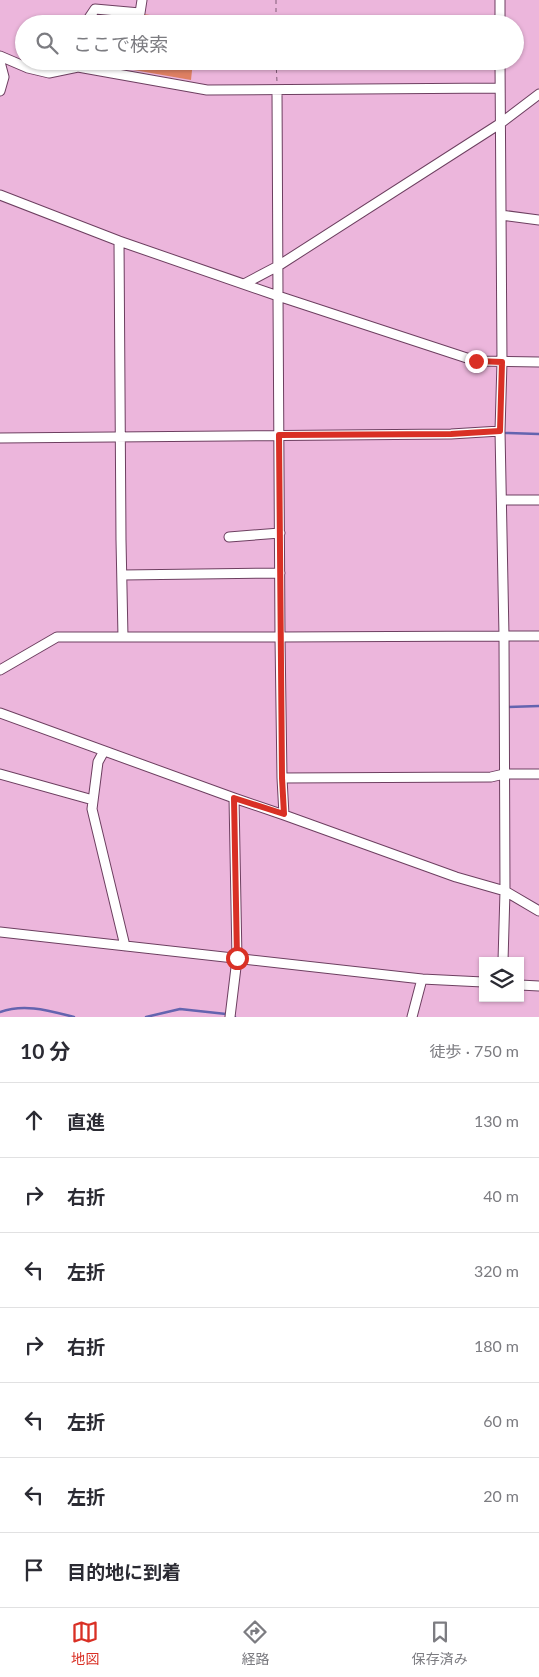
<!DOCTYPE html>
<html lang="ja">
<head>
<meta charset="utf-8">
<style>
  :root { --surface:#fff; --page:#f2f2f3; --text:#2b2b33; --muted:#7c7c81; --line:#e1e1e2; --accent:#d93025 }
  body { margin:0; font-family:Lato,"Noto Sans JP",sans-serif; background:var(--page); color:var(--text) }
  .controls { position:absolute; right:15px; bottom:15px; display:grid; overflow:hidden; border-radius:0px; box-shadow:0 1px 4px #0004 }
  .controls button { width:45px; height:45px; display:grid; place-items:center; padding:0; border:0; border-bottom:1px solid var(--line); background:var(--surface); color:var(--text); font:25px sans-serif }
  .stop { position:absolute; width:15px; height:15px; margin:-11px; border:4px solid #d93025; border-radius:50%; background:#fff }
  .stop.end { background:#d93025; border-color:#fff; box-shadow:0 1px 5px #0008 }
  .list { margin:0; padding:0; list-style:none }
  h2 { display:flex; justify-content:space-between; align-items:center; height:65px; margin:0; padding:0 20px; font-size:21px }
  h2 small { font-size:16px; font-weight:400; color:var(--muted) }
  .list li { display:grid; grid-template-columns:32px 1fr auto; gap:15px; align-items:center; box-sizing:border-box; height:75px; padding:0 20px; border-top:1px solid var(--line) }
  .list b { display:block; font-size:19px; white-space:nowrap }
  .list em { font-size:16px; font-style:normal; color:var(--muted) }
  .icon { flex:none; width:28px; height:28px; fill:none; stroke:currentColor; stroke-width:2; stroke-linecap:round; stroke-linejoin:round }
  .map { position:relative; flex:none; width:539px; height:1017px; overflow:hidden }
  .search { position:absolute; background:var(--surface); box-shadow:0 1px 4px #0004; left:15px; right:15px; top:15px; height:55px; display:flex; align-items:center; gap:12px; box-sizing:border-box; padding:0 18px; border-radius:28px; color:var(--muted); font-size:19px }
  .sheet { height:590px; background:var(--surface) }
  nav { display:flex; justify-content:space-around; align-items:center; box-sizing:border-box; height:70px; border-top:1px solid var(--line); background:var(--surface); font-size:14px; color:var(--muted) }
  nav a { display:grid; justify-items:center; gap:2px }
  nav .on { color:var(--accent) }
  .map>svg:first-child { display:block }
  .green { fill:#de8063 }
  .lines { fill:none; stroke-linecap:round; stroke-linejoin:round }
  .stream { stroke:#6464af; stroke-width:2.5 }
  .minor-casing { stroke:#6d3f60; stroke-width:11 }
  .path { stroke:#805c76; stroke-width:1; stroke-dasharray:4 4; stroke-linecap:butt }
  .minor { stroke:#fff; stroke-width:9 }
  .route { stroke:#d93025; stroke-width:6 }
</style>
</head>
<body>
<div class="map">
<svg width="539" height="1017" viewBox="0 0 539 1017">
  <rect width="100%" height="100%" fill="#ecb6dc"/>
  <path class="green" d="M144,14L198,23V24H141Z
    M130,61H193L191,80L128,69Z"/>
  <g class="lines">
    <path class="stream" d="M506,433L539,434
      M508,707L539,706
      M0,1012C25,1003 50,1011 74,1017
      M146,1017L180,1009L226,1014L235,1017"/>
    <defs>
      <path id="minor" d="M500,0V24
        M85,24L95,9L140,13L142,0
        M0,56L28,68L49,73L78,67L207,90L500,88
        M500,61L502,362L500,431L504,636H539
        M0,62L4,77L0,91
        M277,90L278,296L476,361L539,362
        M0,195L119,241L278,296L280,637L504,636L505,891L503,961
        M501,215L539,220
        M119,241L121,540L123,637
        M244,284L278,266L501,123L539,94
        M0,438L451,434L500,431
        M502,500H539
        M229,537L280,533
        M123,575L280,573
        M0,670L57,637H280L282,778L284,815L456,877L505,891L539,911
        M0,713L234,798L284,815
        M104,751L98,762L92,809L125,946
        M0,774L93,800
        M282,778L491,777L504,774H539
        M0,932L422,979
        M520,985L539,986
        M230,1017L237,959L234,798
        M412,1017L422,979L483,982"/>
    </defs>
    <use href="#minor" class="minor-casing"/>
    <path class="path" d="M276,0V24
      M276,61L277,82"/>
    <use href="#minor" class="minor"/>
  </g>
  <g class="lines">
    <path class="route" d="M237,958L234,798L284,814L282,778L279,435L451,434L500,431L502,362L476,361"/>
  </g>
</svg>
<div class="controls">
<button><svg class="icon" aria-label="layers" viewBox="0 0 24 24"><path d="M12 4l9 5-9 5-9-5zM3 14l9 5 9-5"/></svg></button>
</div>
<div class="stop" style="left:237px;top:958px"></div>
<div class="stop end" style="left:476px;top:361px"></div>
<div class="search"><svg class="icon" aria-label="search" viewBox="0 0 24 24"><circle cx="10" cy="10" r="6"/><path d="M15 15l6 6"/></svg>ここで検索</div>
</div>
<section class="sheet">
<h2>10 分<small>徒歩 · 750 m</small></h2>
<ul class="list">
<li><svg class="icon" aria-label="ahead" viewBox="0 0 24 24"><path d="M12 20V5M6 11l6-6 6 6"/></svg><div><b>直進</b></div><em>130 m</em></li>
<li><svg class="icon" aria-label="right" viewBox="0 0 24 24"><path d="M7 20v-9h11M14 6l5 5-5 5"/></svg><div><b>右折</b></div><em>40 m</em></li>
<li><svg class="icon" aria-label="left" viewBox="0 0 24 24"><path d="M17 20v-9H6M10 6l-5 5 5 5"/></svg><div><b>左折</b></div><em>320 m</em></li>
<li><svg class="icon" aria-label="right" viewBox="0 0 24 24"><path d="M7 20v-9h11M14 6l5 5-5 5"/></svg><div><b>右折</b></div><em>180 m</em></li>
<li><svg class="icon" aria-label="left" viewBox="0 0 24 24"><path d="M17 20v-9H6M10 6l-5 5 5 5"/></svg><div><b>左折</b></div><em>60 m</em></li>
<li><svg class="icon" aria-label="left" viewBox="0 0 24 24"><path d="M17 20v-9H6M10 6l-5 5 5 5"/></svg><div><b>左折</b></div><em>20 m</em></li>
<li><svg class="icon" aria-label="arrive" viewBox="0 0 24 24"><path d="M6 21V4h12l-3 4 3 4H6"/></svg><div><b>目的地に到着</b></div></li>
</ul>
</section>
<nav>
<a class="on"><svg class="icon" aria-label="map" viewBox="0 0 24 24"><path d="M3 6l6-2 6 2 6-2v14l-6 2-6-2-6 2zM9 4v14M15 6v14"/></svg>地図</a>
<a><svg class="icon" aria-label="directions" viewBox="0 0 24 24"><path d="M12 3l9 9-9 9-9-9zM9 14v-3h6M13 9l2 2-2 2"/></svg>経路</a>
<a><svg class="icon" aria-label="saved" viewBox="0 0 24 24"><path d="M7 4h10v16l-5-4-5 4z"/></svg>保存済み</a>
</nav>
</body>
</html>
